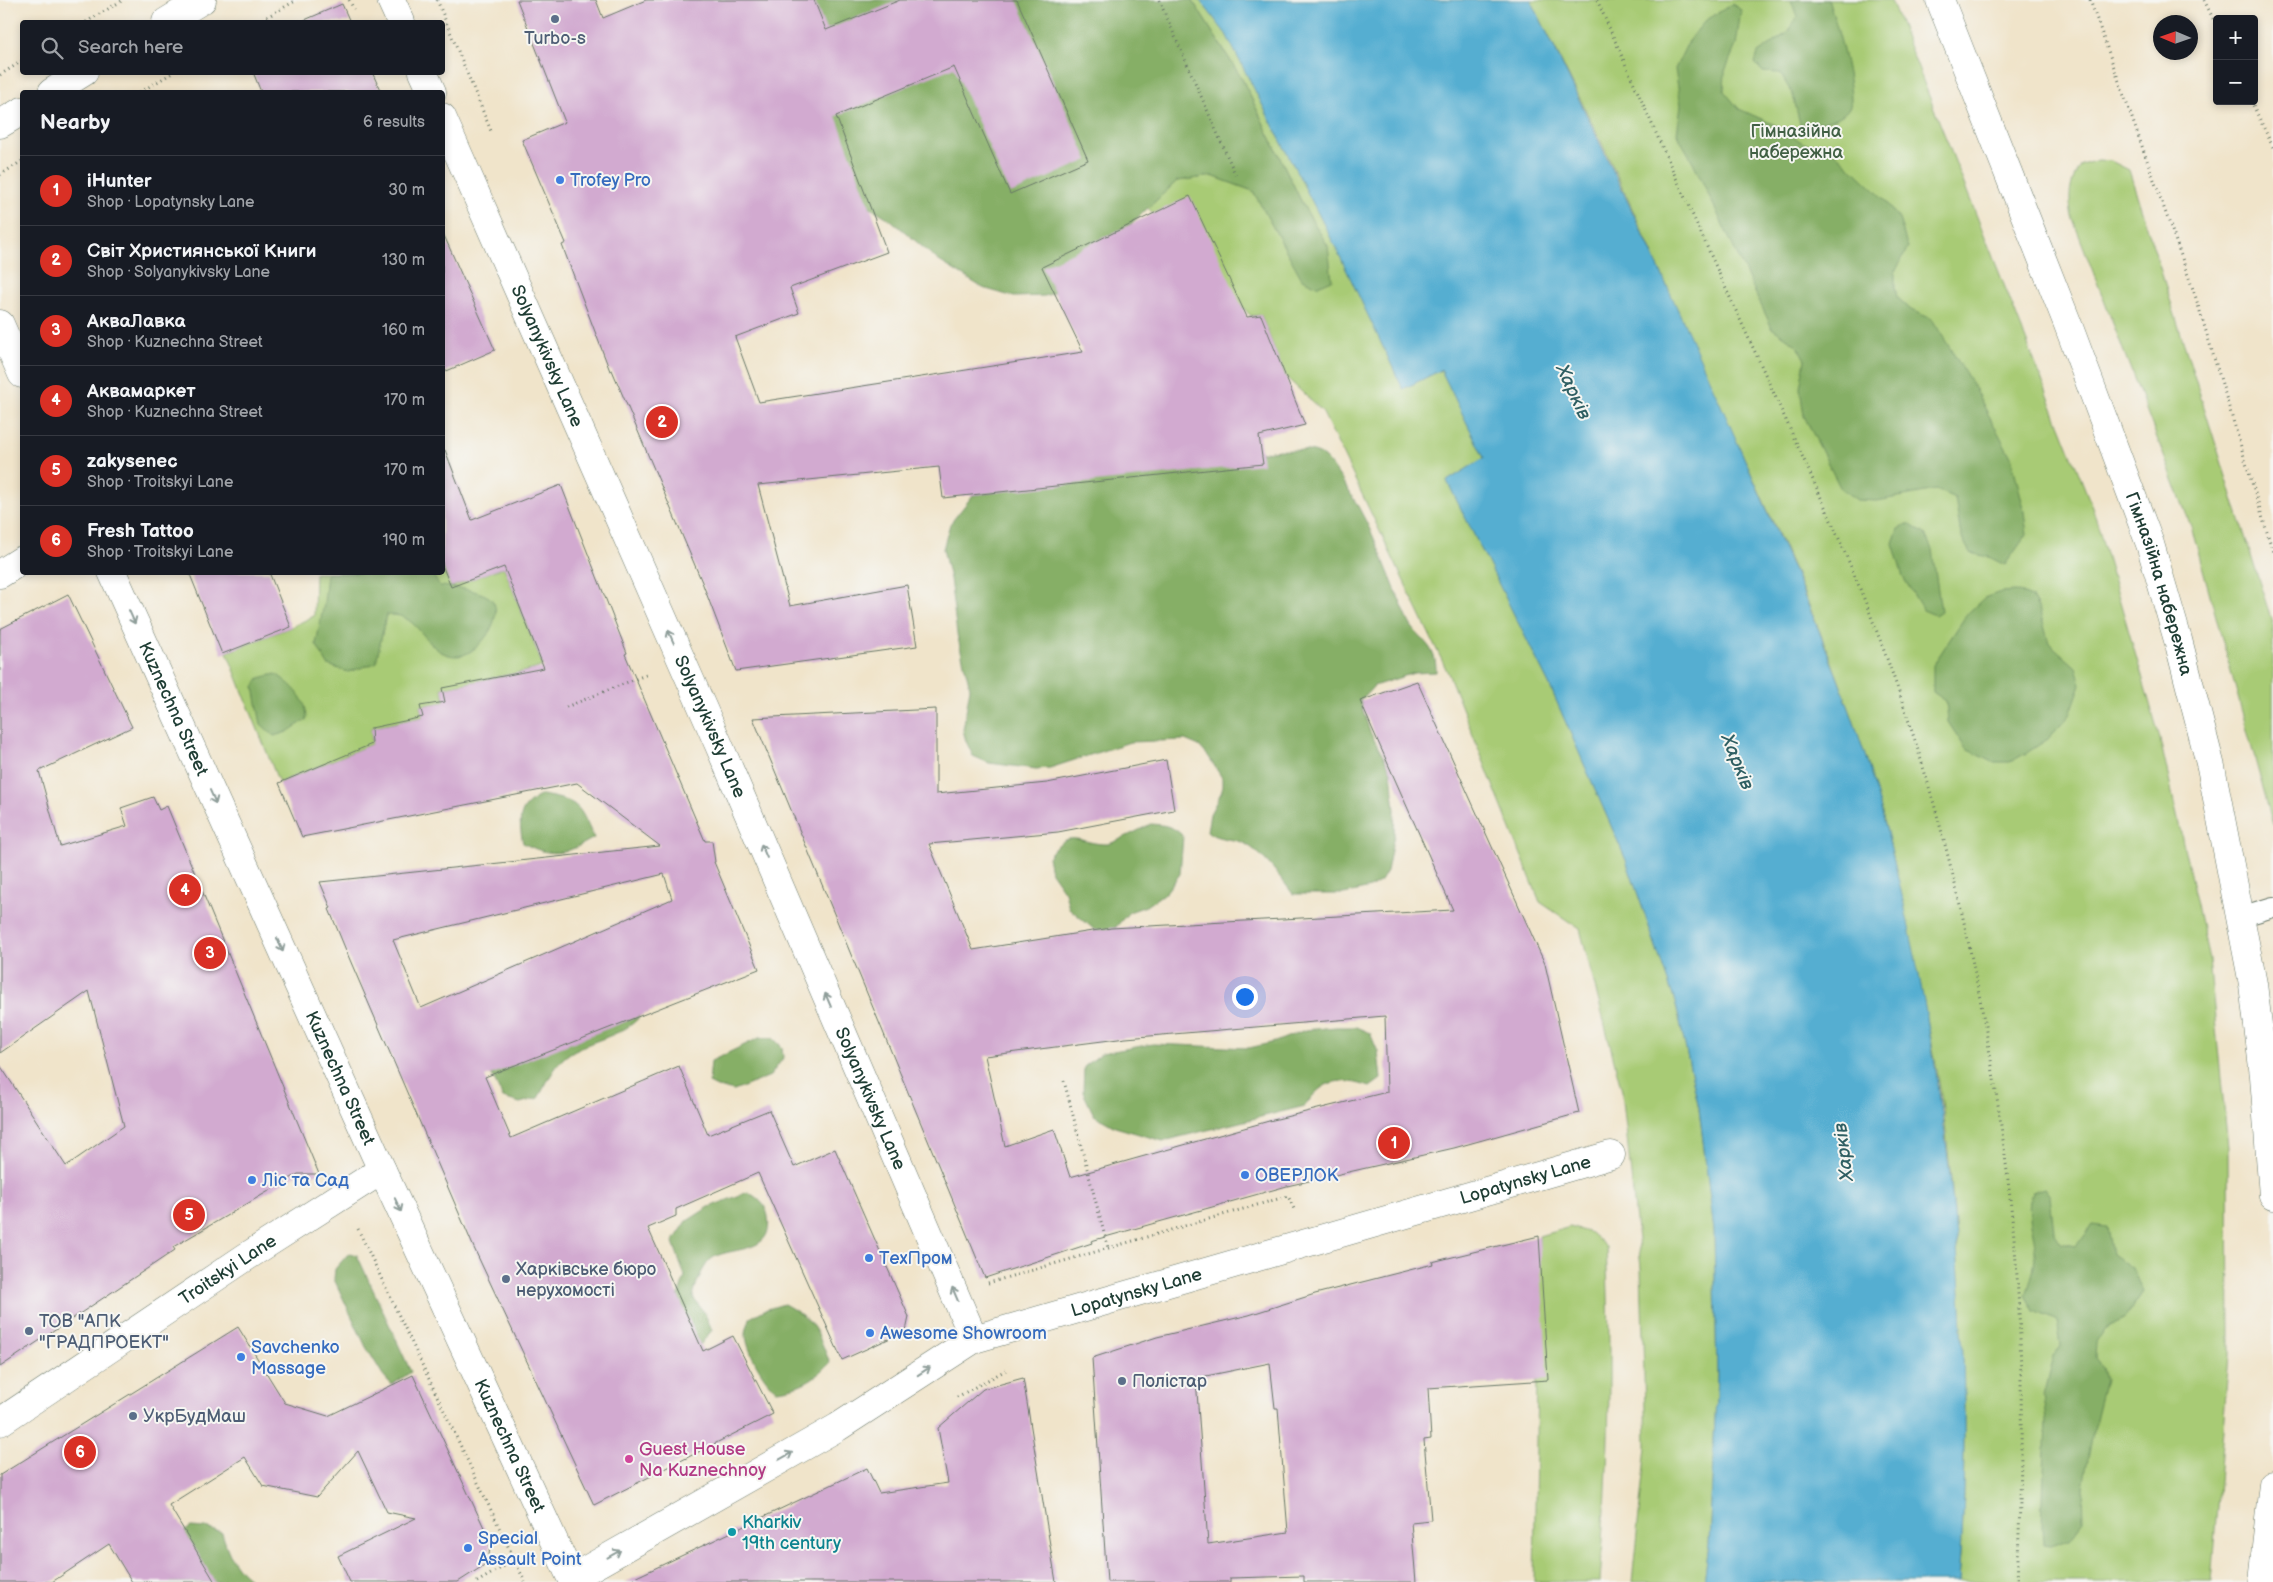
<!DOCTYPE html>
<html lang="en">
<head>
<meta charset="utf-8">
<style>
  :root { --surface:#171b24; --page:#242831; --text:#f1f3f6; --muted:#9ea1a6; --line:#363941; --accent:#d93025 }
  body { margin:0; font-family:"Balsamiq Sans",sans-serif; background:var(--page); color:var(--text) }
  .controls { position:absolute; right:15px; top:15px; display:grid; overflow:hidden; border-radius:5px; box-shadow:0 2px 8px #0003 }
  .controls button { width:45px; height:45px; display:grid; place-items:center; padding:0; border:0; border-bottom:1px solid var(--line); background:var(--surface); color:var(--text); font:25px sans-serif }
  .compass { position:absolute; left:2153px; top:15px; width:45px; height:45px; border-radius:50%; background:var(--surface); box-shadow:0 2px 8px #0003; rotate:272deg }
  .you { position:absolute; left:1244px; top:996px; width:18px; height:18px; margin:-12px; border:4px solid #fff; border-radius:50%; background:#1a73e8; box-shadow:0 0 0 8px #1a73e833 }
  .badge { display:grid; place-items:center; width:32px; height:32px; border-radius:50%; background:var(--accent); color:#fff; font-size:16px; font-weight:700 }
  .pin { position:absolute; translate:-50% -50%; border:2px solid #fff; box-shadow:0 1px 5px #0006 }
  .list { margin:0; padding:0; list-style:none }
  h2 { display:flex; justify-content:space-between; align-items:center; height:65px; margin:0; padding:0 20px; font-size:21px }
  h2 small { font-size:16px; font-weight:400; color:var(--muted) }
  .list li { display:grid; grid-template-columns:32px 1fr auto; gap:15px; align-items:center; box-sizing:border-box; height:70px; padding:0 20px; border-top:1px solid var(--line) }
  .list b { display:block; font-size:19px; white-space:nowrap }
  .list p { margin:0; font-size:16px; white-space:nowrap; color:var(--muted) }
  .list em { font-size:16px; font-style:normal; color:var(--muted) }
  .icon { flex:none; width:28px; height:28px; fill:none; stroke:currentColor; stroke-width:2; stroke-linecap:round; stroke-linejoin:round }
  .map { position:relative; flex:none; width:2273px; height:1582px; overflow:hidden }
  .search { position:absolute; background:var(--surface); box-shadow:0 2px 8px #0003; left:20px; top:20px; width:425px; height:55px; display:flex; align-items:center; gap:12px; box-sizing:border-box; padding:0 18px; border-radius:5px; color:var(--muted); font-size:19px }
  .panel { position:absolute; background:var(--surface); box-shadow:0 2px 8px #0003; left:20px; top:90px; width:425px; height:485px; border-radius:5px }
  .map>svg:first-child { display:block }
  .green { fill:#a8cb74; stroke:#648454 }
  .forest { fill:#86af66; stroke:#52764d }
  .water { fill:#54aed1; stroke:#3a7682 }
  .building { fill:#d2aad0; fill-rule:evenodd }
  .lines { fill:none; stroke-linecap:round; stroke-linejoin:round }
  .lane-casing { stroke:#687768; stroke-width:22 }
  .street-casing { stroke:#687768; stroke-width:29 }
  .secondary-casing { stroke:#687768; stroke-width:29 }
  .primary-casing { stroke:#687768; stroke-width:29 }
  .path { stroke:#687768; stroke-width:3; stroke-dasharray:1 4; stroke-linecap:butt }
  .lane { stroke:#fff; stroke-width:20 }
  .street { stroke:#fff; stroke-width:28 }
  .secondary { stroke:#fff; stroke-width:28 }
  .primary { stroke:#fff; stroke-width:28 }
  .oneway { stroke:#8f9e9a }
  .service-dot { fill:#5c6f8a; stroke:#f6f6f2; stroke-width:2 }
  .shop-dot { fill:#3f7fe0; stroke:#f6f6f2; stroke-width:2 }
  .hotel-dot { fill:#d1479c; stroke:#f6f6f2; stroke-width:2 }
  .culture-dot { fill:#0f9aa8; stroke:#f6f6f2; stroke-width:2 }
  .labels { text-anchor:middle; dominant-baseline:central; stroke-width:4; stroke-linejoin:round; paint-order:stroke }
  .service-label { font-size:18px; fill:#4e5e75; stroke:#f6f6f2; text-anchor:start }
  .park-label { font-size:18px; fill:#416044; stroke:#f6f6f2 }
  .shop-label { font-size:18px; fill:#366cbe; stroke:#f6f6f2; text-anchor:start }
  .street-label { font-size:18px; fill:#1f3d34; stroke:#f6f6f2 }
  .hotel-label { font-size:18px; fill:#b23c85; stroke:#f6f6f2; text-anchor:start }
  .culture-label { font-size:18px; fill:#0d838f; stroke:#f6f6f2; text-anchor:start }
  .water-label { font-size:19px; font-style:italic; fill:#2f5f63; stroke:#f6f6f2 }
</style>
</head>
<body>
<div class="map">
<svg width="2273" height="1582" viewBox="0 0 2273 1582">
  <rect width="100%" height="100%" fill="#f6f6f2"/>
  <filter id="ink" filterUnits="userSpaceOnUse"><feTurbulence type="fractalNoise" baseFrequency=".02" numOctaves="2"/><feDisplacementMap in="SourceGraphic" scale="10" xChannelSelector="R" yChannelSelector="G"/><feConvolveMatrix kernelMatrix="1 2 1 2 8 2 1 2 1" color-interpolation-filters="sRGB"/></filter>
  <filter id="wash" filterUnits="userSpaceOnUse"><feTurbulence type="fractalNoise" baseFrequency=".0096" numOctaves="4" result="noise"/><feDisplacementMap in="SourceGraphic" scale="20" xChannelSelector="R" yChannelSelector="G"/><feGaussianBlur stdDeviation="1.12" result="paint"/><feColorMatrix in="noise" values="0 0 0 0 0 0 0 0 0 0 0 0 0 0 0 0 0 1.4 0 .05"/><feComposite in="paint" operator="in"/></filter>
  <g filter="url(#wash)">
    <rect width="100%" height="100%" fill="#f0e4ca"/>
    <path class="green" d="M1192,0H1200L1226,34L1337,250L1403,389L1441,370L1484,458L1447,481L1549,684L1626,860L1676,1005L1699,1108L1714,1231L1717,1376L1709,1544L1704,1582H1632L1646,1446L1641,1268L1622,1091L1580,929L1540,902L1448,673L1322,411L1285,376L1261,315L1251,316L1148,208L1177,181L1212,176L1253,191L1287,252L1327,245L1304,207L1242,79Z
      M1531,0H1891L2093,509L2159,735L2209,959L2228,1147L2229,1354L2211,1582H1958C1970,1432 1963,1281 1946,1132C1940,1079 1929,1027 1918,975C1906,913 1893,850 1875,788C1839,665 1785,548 1732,431C1697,353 1662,274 1626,195C1596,129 1563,65 1531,0Z
      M2098,160L2111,161L2129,170L2273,625V825L2192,529L2072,217C2068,198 2069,182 2081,165Z
      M443,565L451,587L504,567L543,666L532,670L442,688L445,702L420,706L423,717L371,728L372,744L279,783L227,652L291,627L314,616L315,573L442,572Z
      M1570,1227L1591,1233L1606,1247C1612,1358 1609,1471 1600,1582H1534L1539,1236Z"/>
    <path class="forest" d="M719,0H1192L1242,79L1304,207L1328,246L1332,280L1318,286L1302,279L1253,191L1212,176L1177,181L1121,233L1073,286L1045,296L1014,297L983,288L939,261L891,220L856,198Z
      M1791,0H1828C1835,15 1856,94 1850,106C1841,123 1816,123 1800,124L1793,95L1780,73L1763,72L1755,63L1758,53L1787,33L1797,17Z
      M1732,4L1741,10L1736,45L1725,71L1724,91L1739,109L1775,125L1803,143L1832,150L1884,199L1899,219L1908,248L1895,272V288L1897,297L1911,310L1932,319L1971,382L2011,457L2023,505L2027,534L2005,565L1989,557L1970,553L1961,536L1955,498L1936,490L1877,501L1857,500L1841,489L1804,416L1800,388L1805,360L1798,346L1772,328L1693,162L1677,134L1681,105L1675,69L1689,40L1705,21Z
      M1279,450C1291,451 1314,448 1324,457C1333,465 1340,478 1347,488C1374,529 1388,575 1408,620C1417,640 1437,643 1436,672L1414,673L1374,686L1360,701L1370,732L1391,771L1395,810L1394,835L1387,871L1381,881L1370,888L1344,894H1293C1279,876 1264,854 1244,843C1233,838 1216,840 1207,831L1210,814L1222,791V778L1209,757L1199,746L1185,740L1130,742L1050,768L1036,769L989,763L973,756L966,741L963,730L970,688L957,634L950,579L943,549L950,524L973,495Z
      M1909,524L1925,534L1932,550L1941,611L1935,615L1923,610L1903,577L1893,543L1898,529Z
      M327,573H431L440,586C452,587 484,590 492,600C506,618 477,657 456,656C430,655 425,629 405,618C400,615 392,615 386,615L376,663L348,672L328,665L316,644L324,604Z
      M2016,591L2032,597L2039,609L2049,643L2076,667L2081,684L2070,715L2048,739L2028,752L2010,762H1992L1966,749L1948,722L1946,701L1933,692V665L1967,614L1984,598L2001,592Z
      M276,674C292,685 307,698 307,719L287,732L274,736L261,724L254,687L259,678Z
      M542,795C581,802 578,804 594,838C565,854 554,859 523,843C518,818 518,807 542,795Z
      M1151,824C1165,825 1173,826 1183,836L1180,874L1166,892L1146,906L1129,912L1115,928L1096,931L1069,908L1065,892L1051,872L1048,857C1070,825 1079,845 1108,844C1114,843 1143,828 1151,824Z
      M643,1010C633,1036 587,1039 566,1056C554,1066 546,1085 538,1098L520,1103L503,1098L475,1040Z
      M1336,1027H1356L1370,1033L1378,1052L1381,1079L1370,1087C1340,1077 1324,1078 1305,1106L1163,1141L1115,1127L1094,1115L1083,1092L1084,1067L1102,1053L1153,1044L1249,1048L1275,1042L1305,1030Z
      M759,1038H773L782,1047L783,1058L770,1076L734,1091L717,1087L709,1083L711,1061Z
      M2044,1188L2050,1196L2054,1232L2061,1243L2076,1246L2092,1225L2107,1227L2112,1254L2132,1268L2143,1292L2125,1318L2105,1329L2096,1343L2095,1358L2102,1367L2105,1380L2096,1415L2083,1487L2084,1521L2071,1538L2050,1545L2043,1544L2042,1526L2046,1421L2043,1396L2053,1357L2061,1345L2057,1321L2035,1311L2026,1295C2031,1280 2036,1265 2035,1249C2034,1224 2025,1218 2032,1191Z
      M748,1192C759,1199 766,1204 768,1217C775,1257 726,1245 710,1260C702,1268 694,1288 693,1298L704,1312L712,1330L700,1345L676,1303L685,1276L673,1242L687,1221L709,1207Z
      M349,1253L357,1255L411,1372L392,1385L383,1375L366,1347L334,1279L335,1269Z
      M784,1304C817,1322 816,1330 830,1363C814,1380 799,1388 776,1390C764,1381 746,1350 746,1334C746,1329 749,1323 750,1318L764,1310Z
      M191,1527L205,1528L222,1533C229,1555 234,1568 254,1582H170L178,1536Z"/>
    <path class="water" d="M1200,0H1531C1609,160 1685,321 1756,485C1799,584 1845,684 1875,788C1893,850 1906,913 1919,975C1958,1175 1974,1379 1958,1582H1704L1709,1544L1717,1376L1714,1231L1699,1108L1676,1005L1626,860L1549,684L1447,481L1484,458L1441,370L1403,389L1337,250L1226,34Z"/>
    <g id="blocks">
      <path class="building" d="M517,0H596L603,18L646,0H814L826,30L900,0H1017L1088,160L1010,194L954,67L836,116L887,252L790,288L799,313L735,337L759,402L1083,352L1042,267L1190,196L1247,317L1261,315L1305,425L1259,436L1263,464L943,498L939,467L758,485L790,606L907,585L917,646L736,671L702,582L612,370L610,371L562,245L566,243L522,140L565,122Z
        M342,4L350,22H300Z
        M253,72H372L381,92H261Z
        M442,231L495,350L442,373Z
        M442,450H445L472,520L561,485L627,653L625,654L705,841H712L715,862H714L759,969L485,1077L511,1138L679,1066L708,1135L769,1110L794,1167L835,1149L909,1317L906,1331L842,1360L758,1173L676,1209V1216L648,1228L703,1351L733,1336L773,1414L594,1505L474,1248L350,960L329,909L331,908L320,882L660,846L577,783L302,837L279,783L372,744L371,728L423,717L420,706L445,702L442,688L544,668L504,567L451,587L442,565ZM664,874L672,899L421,1008L393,940Z
        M189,572H269L291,627L222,654Z
        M68,594L132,727L39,771L60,846L127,826L121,808L153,797L159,810L167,806L319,1174H298L173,1247L175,1250L0,1367V1065L66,1166L124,1126L89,991L0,1053V629Z
        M1417,681L1545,964L1579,1113L1454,1148L1287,1186L1091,1241L1092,1243L985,1278L753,718L936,709V794L1047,783L1166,760L1174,810L1058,832L929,844L973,950L1111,928L1453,910L1360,701ZM1385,1016L1387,1092L1269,1121L1070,1177L1054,1129L1005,1146L985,1056L1126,1038Z
        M1539,1236L1548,1380L1428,1388L1431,1439L1424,1440L1431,1520L1411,1522L1416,1582H1304V1576L1230,1578V1582H1107L1092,1358L1157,1337L1249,1315L1315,1294L1433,1264L1432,1262ZM1270,1363L1275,1408H1278L1288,1532L1208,1544L1196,1378Z
        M238,1327L285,1403L328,1416L413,1375L487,1534L490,1545L489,1556L483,1566L458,1582H350L338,1556L416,1518L387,1512L358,1451L317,1497L263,1486L245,1457L169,1505L215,1582H132L109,1544L52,1582H0V1475Z
        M1023,1378L1056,1582H626L867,1468L879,1493L948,1483L938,1428L983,1389Z"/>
    </g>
  </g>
  <g filter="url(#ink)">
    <use href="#blocks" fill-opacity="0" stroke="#687768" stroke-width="1"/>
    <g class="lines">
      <defs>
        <path id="lane" d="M2240,917L2273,907"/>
        <g id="street">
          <path d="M0,574L22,560"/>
          <path id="s1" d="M974,1339L1611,1155"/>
          <path id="s2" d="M0,1422L246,1257L382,1170"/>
        </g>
        <g id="secondary">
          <path d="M391,0L401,22"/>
          <path d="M423,72L432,92"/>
          <path id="s3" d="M442,117L718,743L974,1339L838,1427L572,1578"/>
          <path d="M0,324L22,374"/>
          <path id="s4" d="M112,572L382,1170L573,1582"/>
        </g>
        <g id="primary">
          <path id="s5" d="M1940,0L2067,322L2150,544L2178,640L2211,767L2253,984L2264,1076L2273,1196"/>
          <path d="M166,22L202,0"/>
          <path d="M52,92L84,72"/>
          <path d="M0,124L22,111"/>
          <path d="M2262,1582L2273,1484"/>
        </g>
      </defs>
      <use href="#lane" class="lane-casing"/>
      <use href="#street" class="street-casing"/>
      <use href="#secondary" class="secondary-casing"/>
      <use href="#primary" class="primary-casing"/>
      <path class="path" d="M349,0L354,9
        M437,0L491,131
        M1159,0L1236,176
        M1597,0C1651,122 1705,244 1761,365C1804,461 1850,557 1886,656C1954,840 1998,1053 2015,1249C2024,1360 2022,1471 2017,1582
        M2090,0L2195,295L2273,552
        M2204,0L2217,27
        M86,22L123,0
        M258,22L297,0
        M0,75L22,61
        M140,92L174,72
        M2251,101L2273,147
        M0,175L22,161
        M566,707L648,674
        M1064,1081L1108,1248
        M358,1229L525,1582
        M988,1283L1288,1196L1294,1209
        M957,1397L1006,1370
        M477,1582L515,1560"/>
      <use href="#lane" class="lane"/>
      <use href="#street" class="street"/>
      <use href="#secondary" class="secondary"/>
      <use href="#primary" class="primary"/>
    </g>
    <defs><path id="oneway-shaft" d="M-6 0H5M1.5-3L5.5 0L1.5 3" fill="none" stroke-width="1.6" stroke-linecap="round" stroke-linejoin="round" transform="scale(1.25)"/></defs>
    <g class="oneway">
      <use href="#oneway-shaft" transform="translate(132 617) rotate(66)"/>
      <use href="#oneway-shaft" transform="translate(671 637) rotate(-114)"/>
      <use href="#oneway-shaft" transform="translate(213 797) rotate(66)"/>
      <use href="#oneway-shaft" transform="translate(764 851) rotate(-113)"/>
      <use href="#oneway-shaft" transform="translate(280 945) rotate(66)"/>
      <use href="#oneway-shaft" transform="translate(828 1000) rotate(-113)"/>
      <use href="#oneway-shaft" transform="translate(398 1205) rotate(65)"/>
      <use href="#oneway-shaft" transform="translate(955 1294) rotate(-113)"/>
      <use href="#oneway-shaft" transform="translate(924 1371) rotate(-33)"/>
      <use href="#oneway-shaft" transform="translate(786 1456) rotate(-29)"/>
      <use href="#oneway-shaft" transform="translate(614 1554) rotate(-29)"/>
    </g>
  </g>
  <g class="service-dot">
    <circle cx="555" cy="19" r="5"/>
    <circle cx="506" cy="1279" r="5"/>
    <circle cx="29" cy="1331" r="5"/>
    <circle cx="1122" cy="1381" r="5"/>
    <circle cx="133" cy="1416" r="5"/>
  </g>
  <g class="shop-dot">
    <circle cx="560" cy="180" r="5"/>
    <circle cx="1245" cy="1175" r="5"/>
    <circle cx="252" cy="1180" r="5"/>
    <circle cx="869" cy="1258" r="5"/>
    <circle cx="870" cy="1333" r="5"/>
    <circle cx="241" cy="1357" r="5"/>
    <circle cx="468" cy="1548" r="5"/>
  </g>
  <circle class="hotel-dot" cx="629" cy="1459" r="5"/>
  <circle class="culture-dot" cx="732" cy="1532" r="5"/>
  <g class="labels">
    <g class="service-label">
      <text x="555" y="38" text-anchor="middle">Turbo-s</text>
      <text x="516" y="1269">Харківське бюро<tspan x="516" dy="21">нерухомості</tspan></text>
      <text x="39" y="1321">ТОВ "АПК<tspan x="39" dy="21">"ГРАДПРОЕКТ"</tspan></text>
      <text x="1132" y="1381">Полістар</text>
      <text x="143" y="1416">УкрБудМаш</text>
    </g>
    <g class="park-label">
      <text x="1796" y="131">Гімназійна<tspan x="1796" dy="21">набережна</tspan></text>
    </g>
    <g class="shop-label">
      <text x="570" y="180">Trofey Pro</text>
      <text x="1255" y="1175">ОВЕРЛОК</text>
      <text x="262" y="1180">Ліс та Сад</text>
      <text x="879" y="1258">ТехПром</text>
      <text x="880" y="1333">Awesome Showroom</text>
      <text x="251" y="1347">Savchenko<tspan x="251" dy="21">Massage</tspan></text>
      <text x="478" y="1538">Special<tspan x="478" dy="21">Assault Point</tspan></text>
    </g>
    <g class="street-label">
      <text stroke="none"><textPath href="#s3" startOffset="261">Solyanykivsky Lane</textPath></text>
      <text stroke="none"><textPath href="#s5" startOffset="624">Гімназійна набережна</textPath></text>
      <text stroke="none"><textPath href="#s4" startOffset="150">Kuznechna Street</textPath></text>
      <text stroke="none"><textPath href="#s3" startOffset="666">Solyanykivsky Lane</textPath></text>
      <text stroke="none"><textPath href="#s4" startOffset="555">Kuznechna Street</textPath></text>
      <text stroke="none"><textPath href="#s3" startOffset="1071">Solyanykivsky Lane</textPath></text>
      <text stroke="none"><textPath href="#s1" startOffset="574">Lopatynsky Lane</textPath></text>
      <text stroke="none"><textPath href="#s2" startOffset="274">Troitskyi Lane</textPath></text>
      <text stroke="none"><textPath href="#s1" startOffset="169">Lopatynsky Lane</textPath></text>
      <text stroke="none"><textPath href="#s4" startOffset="960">Kuznechna Street</textPath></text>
    </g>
    <g class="hotel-label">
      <text x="639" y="1449">Guest House<tspan x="639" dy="21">Na Kuznechnoy</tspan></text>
    </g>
    <g class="culture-label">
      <text x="742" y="1522">Kharkiv<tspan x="742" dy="21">19th century</tspan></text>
    </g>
    <g class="water-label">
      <text transform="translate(1573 392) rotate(65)">Харків</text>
      <text transform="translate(1737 762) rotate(68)">Харків</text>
      <text transform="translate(1844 1152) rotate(-97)">Харків</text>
    </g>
  </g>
</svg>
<div class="controls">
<button>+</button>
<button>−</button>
</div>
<svg class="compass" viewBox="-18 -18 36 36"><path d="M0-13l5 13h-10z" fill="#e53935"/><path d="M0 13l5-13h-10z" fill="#9ea1a6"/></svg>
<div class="you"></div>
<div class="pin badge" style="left:1394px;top:1143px">1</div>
<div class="pin badge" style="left:662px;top:422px">2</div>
<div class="pin badge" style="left:210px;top:953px">3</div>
<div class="pin badge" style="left:185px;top:890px">4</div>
<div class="pin badge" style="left:189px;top:1215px">5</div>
<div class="pin badge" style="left:80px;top:1452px">6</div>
<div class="search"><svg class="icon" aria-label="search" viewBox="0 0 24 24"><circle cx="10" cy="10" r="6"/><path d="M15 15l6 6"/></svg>Search here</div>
<section class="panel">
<h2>Nearby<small>6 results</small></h2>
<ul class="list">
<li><span class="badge">1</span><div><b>iHunter</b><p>Shop · Lopatynsky Lane</p></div><em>30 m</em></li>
<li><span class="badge">2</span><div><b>Світ Християнської Книги</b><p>Shop · Solyanykivsky Lane</p></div><em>130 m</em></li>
<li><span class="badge">3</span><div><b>АкваЛавка</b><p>Shop · Kuznechna Street</p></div><em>160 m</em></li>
<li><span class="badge">4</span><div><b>Аквамаркет</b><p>Shop · Kuznechna Street</p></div><em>170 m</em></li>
<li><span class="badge">5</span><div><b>zakysenec</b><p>Shop · Troitskyi Lane</p></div><em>170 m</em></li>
<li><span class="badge">6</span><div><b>Fresh Tattoo</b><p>Shop · Troitskyi Lane</p></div><em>190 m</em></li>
</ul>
</section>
</div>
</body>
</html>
